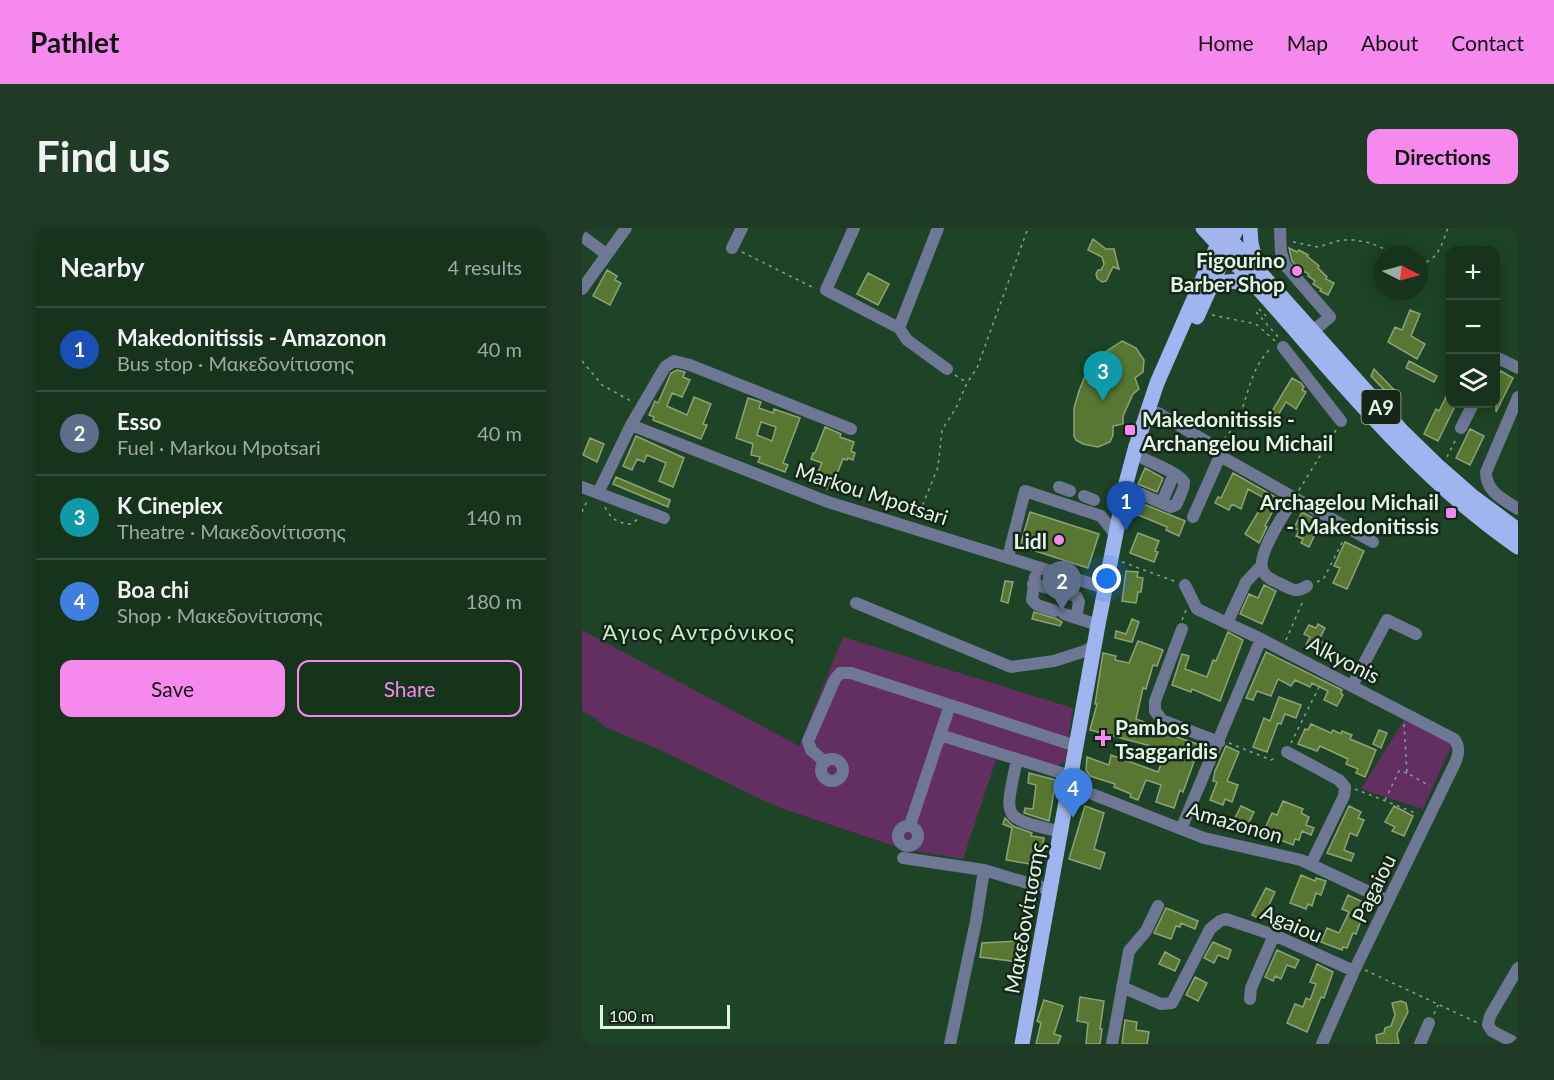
<!DOCTYPE html>
<html lang="en">
<head>
<meta charset="utf-8">
<style>
  :root { --surface:#16331c; --page:#1f3b25; --text:#f1f3f6; --muted:#9eaaa3; --line:#354e3b; --accent:#f589ee }
  body { margin:0; font-family:Lato,sans-serif; background:var(--page); color:var(--text) }
  .controls { position:absolute; right:18px; top:18px; display:grid; overflow:hidden; border-radius:12px; box-shadow:0 3px 15px #0003 }
  .controls button { width:54px; height:54px; display:grid; place-items:center; padding:0; border:0; border-bottom:2px solid var(--line); background:var(--surface); color:var(--text); font:30px sans-serif }
  .compass { position:absolute; left:792px; top:18px; width:54px; height:54px; border-radius:50%; background:var(--surface); box-shadow:0 3px 15px #0003; rotate:96deg }
  .scale { position:absolute; left:18px; bottom:15px; width:130px; box-sizing:border-box; padding-left:6px; border:3px solid #e1f6e4; border-top:0; font-size:16px; line-height:21px; white-space:nowrap; color:#e1f6e4; -webkit-text-stroke:4px #152618; paint-order:stroke }
  .you { position:absolute; left:525px; top:351px; width:21px; height:21px; margin:-15px; border:4px solid #fff; border-radius:50%; background:#1a73e8; box-shadow:0 0 0 9px #1a73e833 }
  .badge { display:grid; place-items:center; width:39px; height:39px; border-radius:50%; background:var(--accent); color:#fff; font-size:20px; font-weight:700 }
  .pin { position:absolute; translate:-50% -50px; filter:drop-shadow(0 2px 3px #0008) }
  .pin::after { content:''; position:absolute; top:32px; width:21px; height:18px; background:inherit; clip-path:polygon(0 0,100% 0,50% 100%) }
  .list { margin:0; padding:0; list-style:none }
  h2 { display:flex; justify-content:space-between; align-items:center; height:78px; margin:0; padding:0 24px; font-size:26px }
  h2 small { font-size:20px; font-weight:400; color:var(--muted) }
  .list li { display:grid; grid-template-columns:39px 1fr auto; gap:18px; align-items:center; box-sizing:border-box; height:84px; padding:0 24px; border-top:2px solid var(--line) }
  .list b { display:block; font-size:22px; white-space:nowrap }
  .list p { margin:0; font-size:20px; white-space:nowrap; color:var(--muted) }
  .list em { font-size:20px; font-style:normal; color:var(--muted) }
  .actions { display:flex; gap:12px; padding:18px 24px }
  .actions a { flex:1; padding:14px 0; border:2px solid var(--accent); border-radius:12px; text-align:center; font-size:21px; color:var(--accent) }
  .actions .main { background:var(--accent); color:#111 }
  .icon { flex:none; width:33px; height:33px; fill:none; stroke:currentColor; stroke-width:2; stroke-linecap:round; stroke-linejoin:round }
  .map { position:relative; flex:none; width:936px; height:816px; overflow:hidden; border-radius:12px }
  header { display:flex; align-items:center; gap:36px; box-sizing:border-box; height:84px; padding:0 30px; background:var(--accent); color:#111 }
  header strong { font-size:28px }
  nav { display:flex; gap:33px; margin-inline-start:auto; font-size:21px }
  .intro { display:flex; align-items:center; justify-content:space-between; box-sizing:border-box; height:144px; padding:0 36px }
  h1 { margin:0; font-size:42px }
  .button { padding:15px 27px; border-radius:12px; background:var(--accent); color:#111; font-size:21px; font-weight:700 }
  main { display:flex; gap:36px; padding:0 36px }
  aside { flex:1; background:var(--surface); border-radius:12px; box-shadow:0 3px 15px #0003 }
  .map>svg:first-child { display:block }
  .green { fill:#632f60 }
  .building { fill:#587732; stroke:#8da377; stroke-width:1.5; fill-rule:evenodd }
  .lines { fill:none; stroke-linecap:round; stroke-linejoin:round }
  .path { stroke:#85a38b; stroke-width:1.5; stroke-dasharray:3 4.5; stroke-linecap:butt }
  .minor { stroke:#6e7895; stroke-width:12 }
  .major { stroke:#a0b5f0; stroke-width:15 }
  .poi-dot { fill:#f589ee; stroke:#152618; stroke-width:2 }
  .labels { text-anchor:middle; dominant-baseline:central; stroke-width:5; stroke-linejoin:round; paint-order:stroke }
  .shield { fill:#152618; stroke:#a4b8a7; stroke-width:1.5 }
  .shield-label { font-size:20px; font-weight:bold; fill:#e1f6e4 }
  .poi-label { font-size:21px; font-weight:bold; fill:#e1f6e4; stroke:#152618; text-anchor:end }
  .street-label { font-size:21px; fill:#e1f6e4; stroke:#152618 }
  .neighbourhood-label { font-size:22px; letter-spacing:1.5px; fill:#c4efcb; stroke:#152618 }
</style>
</head>
<body>
<header>
<strong>Pathlet</strong>
<nav><a>Home</a><a>Map</a><a>About</a><a>Contact</a></nav>
</header>
<div class="intro"><h1>Find us</h1><a class="button">Directions</a></div>
<main>
<aside>
<h2>Nearby<small>4 results</small></h2>
<ul class="list">
<li><span class="badge" style="background:#1a4fb4">1</span><div><b>Makedonitissis - Amazonon</b><p>Bus stop · Μακεδονίτισσης</p></div><em>40 m</em></li>
<li><span class="badge" style="background:#5c6f8a">2</span><div><b>Esso</b><p>Fuel · Markou Mpotsari</p></div><em>40 m</em></li>
<li><span class="badge" style="background:#0f9aa8">3</span><div><b>K Cineplex</b><p>Theatre · Μακεδονίτισσης</p></div><em>140 m</em></li>
<li><span class="badge" style="background:#3f7fe0">4</span><div><b>Boa chi</b><p>Shop · Μακεδονίτισσης</p></div><em>180 m</em></li>
</ul>
<div class="actions"><a class="main">Save</a><a>Share</a></div>
</aside>
<div class="map">
<svg width="936" height="816" viewBox="0 0 936 816">
  <rect width="100%" height="100%" fill="#1d4426"/>
  <path class="green" d="M0,402L217,518L261,409L491,480L483,533L476,538L417,523L381,631L321,621L193,578L74,520L23,499L12,489L0,483Z
    M822,492L870,516L841,581L779,561Z"/>
  <path class="building" d="M511,11L524,21H532L537,41L531,39L524,53L520,54L515,50L514,46L516,42H519L522,36L520,29L506,22Z
    M707,20L715,24L717,22L726,27L725,28L737,38L736,40L745,49L744,51L752,55L746,67L738,63L739,61L731,56L733,53L726,48L727,46L717,41L710,33Z
    M25,42L35,48L33,52L39,55L28,77L11,68Z
    M286,45L307,56L296,77L275,66Z
    M828,82L838,86L829,108L843,116L835,131L806,114L813,99L820,102Z
    M540,113L554,120L562,132L561,144L553,150L557,161L551,166L541,188V196L531,198V207L528,214L516,219L501,216L494,212L492,208V180L497,163L503,148L514,134L525,123Z
    M827,133L855,148L852,154L824,140Z
    M792,141L817,167L812,172L789,148Z
    M95,142L103,144L101,149L108,152L100,169L90,165L85,178L105,187L112,169L129,176L121,196L125,197L119,211L71,192L72,189L67,187L73,173L76,175L89,145Z
    M919,143L931,150L914,184V153Z
    M710,150L719,155L722,159L720,162L724,164L714,181L704,174L693,192L687,188Z
    M868,161V176H874L856,213L842,206L854,181L857,183Z
    M166,170L179,174L177,180L191,185L192,181L218,190L201,235L206,237L203,244L176,234L178,229L169,227L171,216L154,210ZM179,194L194,199L190,213L175,207Z
    M243,199L259,206L258,209L272,214L269,223L273,225L271,232L266,230L265,232L261,231L251,256L248,254L245,261L231,255L240,235L229,231L231,225H233Z
    M888,201L902,208L888,237L874,230Z
    M54,208L102,230L91,259L77,253L84,235L65,227L62,234L55,231L50,242L41,238Z
    M8,210L22,216L15,234L1,227Z
    M563,240L581,250L575,264L556,256Z
    M651,245L697,271L683,298L685,299L677,315L663,306L684,271L666,261L659,281L650,276L647,282L633,275L636,269L639,270Z
    M34,249L88,272L86,279L31,256Z
    M559,275L603,293L597,308L584,302L585,299L554,286Z
    M448,284L517,306L506,340L438,318Z
    M720,284L739,294L727,319L719,315L721,311L714,308L717,302L712,300Z
    M556,305L577,313L573,323L576,324L572,334L548,325Z
    M763,314L782,323L765,361L751,355L758,340L752,338Z
    M544,343L556,344L555,349L561,350L559,364H556L554,375L540,373Z
    M423,353L431,354L426,375L419,373Z
    M682,357L694,363L680,396L658,386L667,366L676,370Z
    M452,384L475,391L480,394L478,398L450,391Z
    M550,391L557,394L550,414L533,410L534,403L544,406Z
    M736,396L743,400L737,412L740,414L735,423L724,417L728,409L722,406L727,397L734,400Z
    M646,404L661,412L638,473L610,461L609,464L590,457L600,426L607,428L603,441L625,449L631,432L634,433Z
    M556,413L581,422L575,438L571,437L564,461L561,460L554,491L584,502L583,505L618,517L601,564L598,562L592,580L574,574L579,557L564,552L556,572L548,569L549,566L532,559L533,556L508,548L504,542L505,529L527,537L529,527L576,544L581,531L571,528L573,519L508,502L515,476H513L521,425L534,428L533,432L547,435Z
    M684,424L760,462L759,465L761,467L755,478L742,472L746,463L730,455L728,459L713,452L709,458L696,451L689,468L675,463L671,472L664,470Z
    M697,469L719,477L714,490L703,486L699,496L696,495L685,524L671,519L682,490L688,493Z
    M729,496L749,505L751,502L759,506L760,503L770,507L768,511L794,522L783,549L774,545L776,541L764,536L766,531L738,518L735,523L716,516L723,501L726,502Z
    M797,502L805,505L799,520L791,516Z
    M644,518L657,524L645,553L656,557L650,574L643,571L641,577L628,572L635,554L631,553L633,543Z
    M447,545L474,552L467,593L442,585L443,580L451,581L454,557L446,555Z
    M701,573L721,581L719,585L727,589L724,597L732,600L729,607L720,603L717,612L713,611L711,617L681,605L690,585L695,587Z
    M503,578L522,585L512,621L523,625L518,641L487,631Z
    M659,578L672,584L661,606L655,603L658,597L651,594Z
    M767,578L779,584L776,590L782,592L775,608L768,605L762,622L772,626L769,633L745,625Z
    M812,578L831,588L822,608L810,603L813,599L803,594Z
    M423,590L431,598L450,605L449,608L462,610L459,628L455,627L454,637L424,632L430,600L421,596Z
    M719,647L733,653L734,650L744,653L739,667L734,665L730,678L726,676L724,681L708,675Z
    M684,660L693,664L680,692L670,687Z
    M766,667L785,676L774,706L771,705L765,720L761,719L760,722L739,714L745,700L757,705L767,684L760,681Z
    M584,680L616,693L613,701L599,695L598,699L594,698L589,711L572,705Z
    M438,713L437,734L398,729L400,715Z
    M631,714L649,722L646,731L636,727L632,735L622,730Z
    M695,722L717,732L713,740L705,737L699,751L693,748L691,753L683,749Z
    M583,724L598,732L593,743L577,736Z
    M735,736L751,744L742,770L739,769L725,804L705,795L713,776L721,779L724,770L728,772L734,756L728,754Z
    M613,749L625,755L616,773L604,767Z
    M498,769L522,773L518,801H520L518,816H504L506,795L495,793Z
    M462,772L481,778L472,806L479,808L476,816H454L459,795L455,793Z
    M819,773L824,775L826,784L815,806L817,816H795L794,807L802,805L803,800L809,798L813,787L810,775Z
    M543,792L555,794L554,802L567,804L565,816H540Z"/>
  <g class="lines">
    <path class="path" d="M711,14L736,19L759,12H772L789,15L816,27
      M160,24L234,61
      M837,35C856,35 860,15 866,0
      M677,81L684,88
      M674,84L697,110
      M630,87L674,96L693,113
      M0,133L20,157L49,173
      M373,147L384,154
      M642,211C648,204 655,196 658,187C667,163 670,138 690,119
      M865,229L875,209
      M717,262L754,202
      M23,279C29,291 35,295 49,296L56,291
      M0,284L6,271
      M335,291L356,239L360,202L374,180L385,155L395,140L446,0
      M540,334L592,353
      M735,354L742,350L762,311
      M600,392L604,382
      M704,412L721,373
      M822,496L825,545L848,558
      M647,515L689,532L695,529
      M709,515L739,455
      M773,561L836,586
      M803,572L817,543L825,545
      M783,742L896,795
      M852,786L856,777"/>
    <path class="minor" d="M272,0L244,62L317,100L325,112L365,141
      M698,0L699,24L703,37L748,89L731,103
      M0,8L24,26
      M150,20L160,0
      M0,61L44,0
      M317,100L356,0
      M701,119L759,193
      M914,132L918,131L936,140
      M936,169L904,244C904,264 921,271 936,281
      M566,185H576L637,221L638,228
      M49,197L246,274L523,360
      M879,200L891,176
      M0,259L82,290
      M477,259L488,263
      M543,259L589,279L594,277C596,272 603,260 602,254C598,245 561,231 552,226
      M16,265L49,197L83,139L92,133L108,137L269,201
      M502,268L512,272
      M712,270C703,285 673,328 681,343C684,350 692,353 699,356C710,362 715,365 725,358
      M580,274L592,246
      M611,289L638,228L791,314
      M426,329L443,263L519,288L533,306
      M453,349L450,372L455,377L473,383
      M451,356L494,368L497,374L494,390
      M603,357L615,381L679,411L872,511C878,518 877,525 874,533L772,743L740,816
      M274,375L429,439L472,433L503,423L512,418
      M482,386L516,397
      M645,395L664,354L679,338
      M600,401L573,473V483L580,492L637,514
      M770,458L805,392L834,406
      M358,507L489,548
      M705,524L757,552L763,559L762,568L729,636
      M435,531C423,591 417,589 479,604
      M239 542a11 11 0 1 1 22 0a11 11 0 1 1-22 0Z
      M243,534L229,522L226,513L253,451L258,445H269L494,518
      M487,557L622,610L719,632L806,673
      M328,597L368,477
      M316 608a10 10 0 1 1 20 0a10 10 0 1 1-20 0Z
      M599,601L679,411
      M321,630L402,642L469,662
      M540,759L579,776L590,775L628,701L638,693L644,691L692,707L772,743
      M668,771L669,760L692,707
      M368,816L394,693L402,642
      M530,816L547,723L564,703L576,678
      M838,816L847,795
      M935,816L910,803L906,797L908,788L936,740"/>
    <path class="major" d="M621,0C651,33 683,67 712,101C781,180 849,259 936,319
      M638,0L819,202L857,239L890,268L936,302
      M668,0L669,15L674,35
      M629,60C645,50 658,53 675,59
      M615,89L655,0
      M440,816L516,397L543,259L554,218L575,155L643,0"/>
  </g>
  <g class="poi-dot">
    <circle cx="715" cy="43" r="6"/>
    <rect x="542" y="196" width="12" height="12" rx="3"/>
    <rect x="863" y="279" width="12" height="12" rx="3"/>
    <circle cx="477" cy="312" r="6"/>
    <path d="M518 501h6v6h6v6h-6v6h-6v-6h-6v-6h6z"/>
  </g>
  <g class="labels">
    <rect class="shield" x="779.5" y="162" width="39" height="34" rx="4.5"/>
    <g class="shield-label">
      <text x="799" y="179">A9</text>
    </g>
    <g class="poi-label">
      <text x="703" y="31">Figourino<tspan x="703" dy="24">Barber Shop</tspan></text>
      <text x="560" y="190" text-anchor="start">Makedonitissis -<tspan x="560" dy="24">Archangelou Michail</tspan></text>
      <text x="857" y="273">Archagelou Michail<tspan x="857" dy="24">- Makedonitissis</tspan></text>
      <text x="465" y="312">Lidl</text>
      <text x="533" y="498" text-anchor="start">Pambos<tspan x="533" dy="24">Tsaggaridis</tspan></text>
    </g>
    <g class="street-label">
      <text transform="translate(290 265) rotate(18)">Markou Mpotsari</text>
      <text transform="translate(762 431) rotate(27)">Alkyonis</text>
      <text transform="translate(653 594) rotate(16)">Amazonon</text>
      <text transform="translate(791 660) rotate(-64)">Pagaiou</text>
      <text transform="translate(442 690) rotate(-80)">Μακεδονίτισσης</text>
      <text transform="translate(710 695) rotate(23)">Agaiou</text>
    </g>
    <g class="neighbourhood-label">
      <text x="117" y="403">Άγιος Αντρόνικος</text>
    </g>
  </g>
</svg>
<div class="controls">
<button>+</button>
<button>−</button>
<button><svg class="icon" aria-label="layers" viewBox="0 0 24 24"><path d="M12 4l9 5-9 5-9-5zM3 14l9 5 9-5"/></svg></button>
</div>
<svg class="compass" viewBox="-18 -18 36 36"><path d="M0-13l5 13h-10z" fill="#e53935"/><path d="M0 13l5-13h-10z" fill="#9eaaa3"/></svg>
<div class="scale">100 m</div>
<div class="you"></div>
<div class="pin badge" style="left:544px;top:303px;background:#1a4fb4">1</div>
<div class="pin badge" style="left:480px;top:383px;background:#5c6f8a">2</div>
<div class="pin badge" style="left:521px;top:173px;background:#0f9aa8">3</div>
<div class="pin badge" style="left:491px;top:590px;background:#3f7fe0">4</div>
</div>
</main>
</body>
</html>
